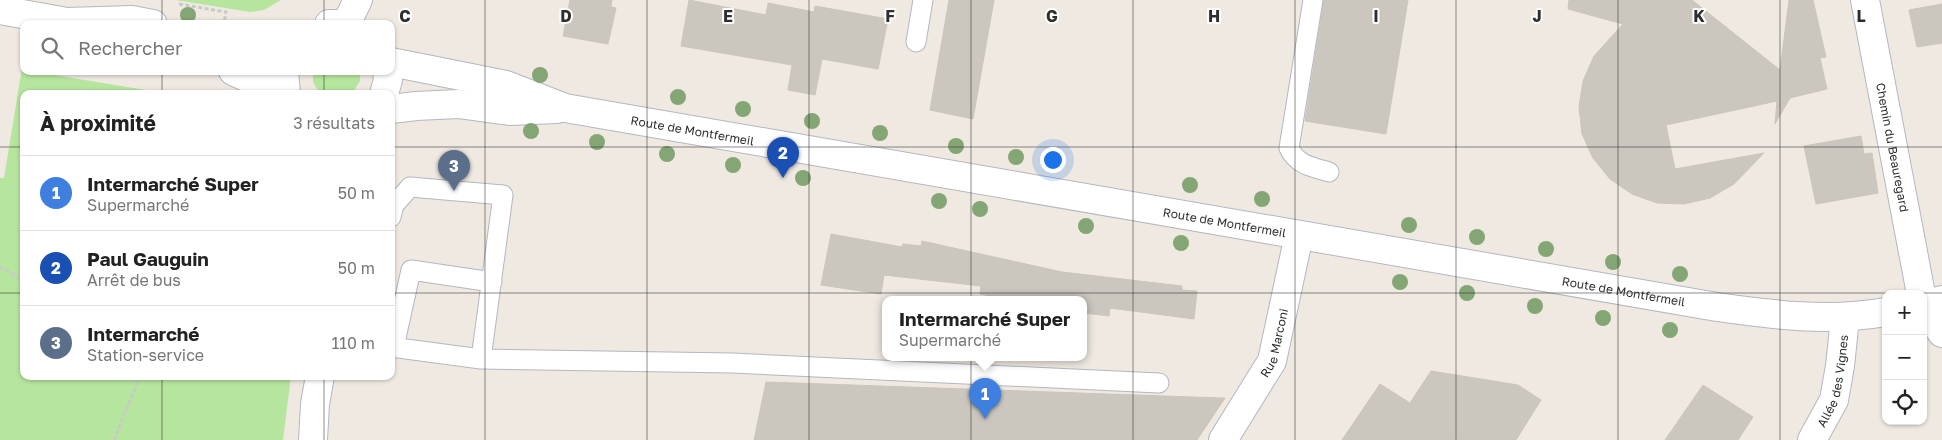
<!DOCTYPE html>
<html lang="fr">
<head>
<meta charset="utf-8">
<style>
  :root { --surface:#fff; --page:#f6f6f6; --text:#222; --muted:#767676; --line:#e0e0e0; --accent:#0b8043 }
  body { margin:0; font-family:"Golos Text",sans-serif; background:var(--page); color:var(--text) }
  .controls { position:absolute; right:15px; bottom:15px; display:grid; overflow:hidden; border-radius:10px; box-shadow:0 1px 4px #0004 }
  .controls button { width:45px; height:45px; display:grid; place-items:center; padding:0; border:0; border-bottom:1px solid var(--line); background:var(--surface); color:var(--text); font:25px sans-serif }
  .you { position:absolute; left:1052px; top:159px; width:18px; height:18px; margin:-12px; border:4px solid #fff; border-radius:50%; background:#1a73e8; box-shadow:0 0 0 8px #1a73e833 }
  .badge { display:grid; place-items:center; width:32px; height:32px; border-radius:50%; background:var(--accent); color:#fff; font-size:16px; font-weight:700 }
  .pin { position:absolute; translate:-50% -41px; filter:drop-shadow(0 1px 2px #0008) }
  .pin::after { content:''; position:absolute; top:26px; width:18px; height:15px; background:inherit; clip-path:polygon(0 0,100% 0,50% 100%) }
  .popup { position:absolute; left:882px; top:296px; width:205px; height:65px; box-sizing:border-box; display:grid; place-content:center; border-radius:10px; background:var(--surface); filter:drop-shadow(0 1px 4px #0005); font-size:16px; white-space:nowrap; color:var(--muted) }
  .popup b { font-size:19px; color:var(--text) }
  .popup::after { content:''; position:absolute; left:50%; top:100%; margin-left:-10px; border:10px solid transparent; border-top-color:var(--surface) }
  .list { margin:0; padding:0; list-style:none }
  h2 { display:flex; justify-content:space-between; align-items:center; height:65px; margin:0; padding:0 20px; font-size:21px }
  h2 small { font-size:16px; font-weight:400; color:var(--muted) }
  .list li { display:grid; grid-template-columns:32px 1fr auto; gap:15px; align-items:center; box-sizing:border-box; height:75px; padding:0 20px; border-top:1px solid var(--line) }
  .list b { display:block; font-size:19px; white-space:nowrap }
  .list p { margin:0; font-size:16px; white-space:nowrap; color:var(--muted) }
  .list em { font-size:16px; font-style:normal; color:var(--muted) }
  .icon { flex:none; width:28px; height:28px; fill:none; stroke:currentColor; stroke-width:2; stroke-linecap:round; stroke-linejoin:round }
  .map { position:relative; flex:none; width:1942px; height:440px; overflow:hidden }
  .search { position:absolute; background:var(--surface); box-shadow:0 1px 4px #0004; left:20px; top:20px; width:375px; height:55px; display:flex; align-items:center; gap:12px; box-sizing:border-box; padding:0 18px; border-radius:10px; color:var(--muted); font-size:19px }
  .panel { position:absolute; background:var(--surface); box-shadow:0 1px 4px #0004; left:20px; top:90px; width:375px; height:290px; border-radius:10px }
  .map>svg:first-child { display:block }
  .green { fill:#b6e59e }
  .building { fill:#cbc7bf; stroke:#cbc5ba }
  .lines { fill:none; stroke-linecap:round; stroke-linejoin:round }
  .service-casing { stroke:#b4b7c1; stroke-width:21 }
  .minor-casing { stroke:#b4b7c1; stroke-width:30 }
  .tertiary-casing { stroke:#b4b7c1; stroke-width:30 }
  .secondary-casing { stroke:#b4b7c1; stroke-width:30 }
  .path { stroke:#c9c9c9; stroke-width:3; stroke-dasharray:4 2.5; stroke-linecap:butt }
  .service { stroke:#fff; stroke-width:19 }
  .minor { stroke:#fff; stroke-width:28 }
  .tertiary { stroke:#fff; stroke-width:28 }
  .secondary { stroke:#fff; stroke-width:28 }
  .tree { fill:#84a574 }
  .grid { fill:none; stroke:#2e2e2e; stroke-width:1; stroke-opacity:0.55 }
  .labels { text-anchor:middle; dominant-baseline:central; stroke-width:4; stroke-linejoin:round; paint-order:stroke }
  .street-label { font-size:12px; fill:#2e2e2e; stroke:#fff }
  .grid-label { font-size:16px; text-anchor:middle; font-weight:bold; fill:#2e2e2e; stroke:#fff; stroke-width:4; stroke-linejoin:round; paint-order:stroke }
</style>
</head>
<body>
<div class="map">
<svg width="1942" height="440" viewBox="0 0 1942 440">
  <rect width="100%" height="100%" fill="#efe9e1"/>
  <path class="green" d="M176,0H281L264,10L250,12Z
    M23,62L24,71H54V75L170,94H24V376H291L283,440H0V178H4Z
    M313,71H360V81L352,94H320L313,82Z"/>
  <path class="building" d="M570,0H612L611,7L616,8L608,44L563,36Z
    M689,0L766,15L768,3L814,12L815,6L888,19L878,69L822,59L815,95L788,90L792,65L681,46Z
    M949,0H994L973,119L930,110Z
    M1324,0H1408L1386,134L1305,121Z
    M1569,0H1692L1780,70L1789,0H1813L1826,57L1820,58L1827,89L1790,98L1775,124L1777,101L1666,125L1675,169L1764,153L1734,184L1710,198L1684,204L1657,203L1632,194L1610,179L1593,158L1582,134L1579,107L1583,81L1594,56L1623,24L1568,9Z
    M1942,4V43L1917,47L1909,10Z
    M1861,136L1864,154L1872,153L1878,193L1816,204L1804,146Z
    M831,234L902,247L903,244L921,246L922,241L1062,272L1182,286V290L1197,291L1194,319L1110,308L1109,316L1084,313V300H1011L980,294L981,286L884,275L881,294L821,285Z
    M1431,371L1518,385L1541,400L1516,440H1342L1380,384L1410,403Z
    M766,382L1222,398H1225L1197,440H754Z
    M1703,385L1753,417L1738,440H1665Z"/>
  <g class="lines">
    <defs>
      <path id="service" d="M1313,0L1289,148C1297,165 1312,167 1329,172
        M916,42L923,0
        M391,217L394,205L410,187L503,195L481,359
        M391,347L481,359L732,363L1159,383
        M394,347L411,270L492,282"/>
      <g id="minor">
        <path id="s1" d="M1865,0L1921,294"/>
        <path d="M346,24L358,0"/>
        <path d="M313,440L315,404L320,376"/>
        <path id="s2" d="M1223,440L1272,361L1299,235"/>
        <path id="s3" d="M1812,440L1834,400L1840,366L1845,318"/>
      </g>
      <path id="tertiary" d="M1923,306L1942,333"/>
      <g id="secondary">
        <path d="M0,10L67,22L132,20L153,24"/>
        <path d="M329,24H338"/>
        <path id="s4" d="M391,62L506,85L565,108L1717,307C1774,315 1828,322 1886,312"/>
        <path d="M233,71L257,82L274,94"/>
        <path d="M284,71L286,94"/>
        <path d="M384,94L388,80L387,71"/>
        <path d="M391,109L416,106L458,104L509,111L556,109"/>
        <path d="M1923,305L1942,300"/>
      </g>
    </defs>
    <use href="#service" class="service-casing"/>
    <use href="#minor" class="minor-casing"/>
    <use href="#tertiary" class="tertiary-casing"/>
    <use href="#secondary" class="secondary-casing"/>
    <path class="path" d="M179,4L226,12L224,24
      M0,267L24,280
      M114,440L140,376"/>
    <use href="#service" class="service"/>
    <use href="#minor" class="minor"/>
    <use href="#tertiary" class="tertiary"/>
    <use href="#secondary" class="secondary"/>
  </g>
  <g class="tree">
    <circle cx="188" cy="15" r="8"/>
    <circle cx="540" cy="75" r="8"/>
    <circle cx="678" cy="97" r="8"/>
    <circle cx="743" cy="109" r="8"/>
    <circle cx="812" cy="121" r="8"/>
    <circle cx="531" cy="131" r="8"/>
    <circle cx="880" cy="133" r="8"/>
    <circle cx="597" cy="142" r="8"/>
    <circle cx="956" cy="146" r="8"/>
    <circle cx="667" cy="154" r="8"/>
    <circle cx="1016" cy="157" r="8"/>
    <circle cx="733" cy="165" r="8"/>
    <circle cx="803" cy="178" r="8"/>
    <circle cx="1190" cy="185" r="8"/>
    <circle cx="1262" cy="199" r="8"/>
    <circle cx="939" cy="201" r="8"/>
    <circle cx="980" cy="209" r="8"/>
    <circle cx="1409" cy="225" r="8"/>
    <circle cx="1086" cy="226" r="8"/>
    <circle cx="1477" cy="237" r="8"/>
    <circle cx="1181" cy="243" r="8"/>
    <circle cx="1546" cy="249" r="8"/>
    <circle cx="1613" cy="262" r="8"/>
    <circle cx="1680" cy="274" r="8"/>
    <circle cx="1400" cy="282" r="8"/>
    <circle cx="1467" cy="293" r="8"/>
    <circle cx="1535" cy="306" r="8"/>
    <circle cx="1603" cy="318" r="8"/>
    <circle cx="1670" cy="330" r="8"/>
  </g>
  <path class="grid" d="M162,0V24M324,0V24M485,0V440M647,0V440M809,0V440M971,0V440M1133,0V440M1295,0V440M1456,0V440M1618,0V440M1780,0V440M162,71V94M324,71V94M0,147H24M391,147H1942M0,293H24M391,293H1942M162,376V440M324,376V440"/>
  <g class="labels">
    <g class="street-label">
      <text stroke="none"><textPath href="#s4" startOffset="310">Route de Montfermeil</textPath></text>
      <text stroke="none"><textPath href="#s1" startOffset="150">Chemin du Beauregard</textPath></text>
      <text stroke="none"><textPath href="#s4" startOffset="850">Route de Montfermeil</textPath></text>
      <text stroke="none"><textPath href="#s4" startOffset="1255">Route de Montfermeil</textPath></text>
      <text stroke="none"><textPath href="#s2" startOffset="111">Rue Marconi</textPath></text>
      <text stroke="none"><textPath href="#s3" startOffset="64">Allée des Vignes</textPath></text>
    </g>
  </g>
  <g class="grid-label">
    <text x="405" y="22">C</text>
    <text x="566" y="22">D</text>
    <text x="728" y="22">E</text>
    <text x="890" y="22">F</text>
    <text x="1052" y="22">G</text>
    <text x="1214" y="22">H</text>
    <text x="1376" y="22">I</text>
    <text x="1537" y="22">J</text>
    <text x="1699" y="22">K</text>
    <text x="1861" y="22">L</text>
  </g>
</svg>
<div class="controls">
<button>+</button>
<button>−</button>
<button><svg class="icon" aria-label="locate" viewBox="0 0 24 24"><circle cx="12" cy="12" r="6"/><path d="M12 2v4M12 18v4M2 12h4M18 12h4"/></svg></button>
</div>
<div class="you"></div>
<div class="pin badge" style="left:985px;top:419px;background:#3f7fe0">1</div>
<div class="popup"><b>Intermarché Super</b>Supermarché</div>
<div class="pin badge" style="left:783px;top:178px;background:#1a4fb4">2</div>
<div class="pin badge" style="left:454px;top:191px;background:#5c6f8a">3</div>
<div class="search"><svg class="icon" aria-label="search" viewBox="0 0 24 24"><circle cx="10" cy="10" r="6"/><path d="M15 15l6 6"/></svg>Rechercher</div>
<section class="panel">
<h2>À proximité<small>3 résultats</small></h2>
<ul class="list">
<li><span class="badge" style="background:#3f7fe0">1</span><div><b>Intermarché Super</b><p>Supermarché</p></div><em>50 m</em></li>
<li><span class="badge" style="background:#1a4fb4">2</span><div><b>Paul Gauguin</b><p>Arrêt de bus</p></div><em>50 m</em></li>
<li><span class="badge" style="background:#5c6f8a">3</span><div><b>Intermarché</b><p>Station-service</p></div><em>110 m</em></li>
</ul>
</section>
</div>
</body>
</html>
